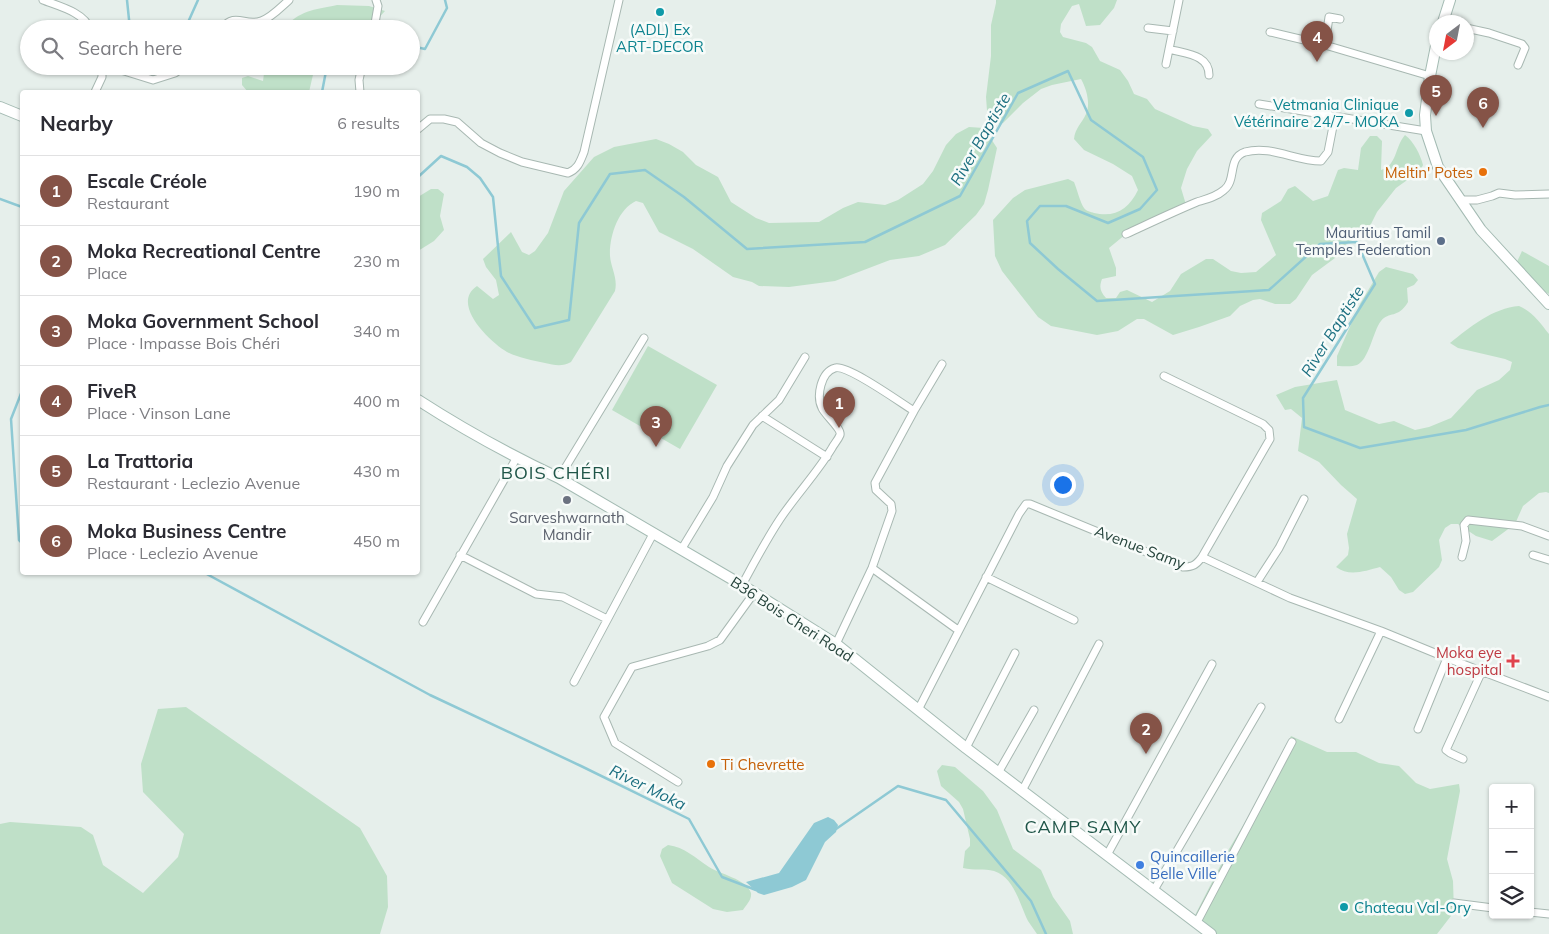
<!DOCTYPE html>
<html lang="en">
<head>
<meta charset="utf-8">
<style>
  :root { --surface:#fff; --page:#f2f2f3; --text:#2b2b33; --muted:#7c7c81; --line:#e1e1e2; --accent:#855347 }
  body { margin:0; font-family:Mulish,sans-serif; background:var(--page); color:var(--text) }
  .controls { position:absolute; right:15px; bottom:15px; display:grid; overflow:hidden; border-radius:5px; box-shadow:0 1px 4px #0004 }
  .controls button { width:45px; height:45px; display:grid; place-items:center; padding:0; border:0; border-bottom:1px solid var(--line); background:var(--surface); color:var(--text); font:25px sans-serif }
  .compass { position:absolute; left:1429px; top:15px; width:45px; height:45px; border-radius:50%; background:var(--surface); box-shadow:0 1px 4px #0004; rotate:212deg }
  .you { position:absolute; left:1062px; top:484px; width:18px; height:18px; margin:-12px; border:4px solid #fff; border-radius:50%; background:#1a73e8; box-shadow:0 0 0 8px #1a73e833 }
  .badge { display:grid; place-items:center; width:32px; height:32px; border-radius:50%; background:var(--accent); color:#fff; font-size:16px; font-weight:700 }
  .pin { position:absolute; translate:-50% -41px; filter:drop-shadow(0 1px 2px #0008) }
  .pin::after { content:''; position:absolute; top:26px; width:18px; height:15px; background:inherit; clip-path:polygon(0 0,100% 0,50% 100%) }
  .list { margin:0; padding:0; list-style:none }
  h2 { display:flex; justify-content:space-between; align-items:center; height:65px; margin:0; padding:0 20px; font-size:21px }
  h2 small { font-size:16px; font-weight:400; color:var(--muted) }
  .list li { display:grid; grid-template-columns:32px 1fr auto; gap:15px; align-items:center; box-sizing:border-box; height:70px; padding:0 20px; border-top:1px solid var(--line) }
  .list b { display:block; font-size:19px; white-space:nowrap }
  .list p { margin:0; font-size:16px; white-space:nowrap; color:var(--muted) }
  .list em { font-size:16px; font-style:normal; color:var(--muted) }
  .icon { flex:none; width:28px; height:28px; fill:none; stroke:currentColor; stroke-width:2; stroke-linecap:round; stroke-linejoin:round }
  .map { position:relative; flex:none; width:1549px; height:934px; overflow:hidden }
  .search { position:absolute; background:var(--surface); box-shadow:0 1px 4px #0004; left:20px; top:20px; width:400px; height:55px; display:flex; align-items:center; gap:12px; box-sizing:border-box; padding:0 18px; border-radius:28px; color:var(--muted); font-size:19px }
  .panel { position:absolute; background:var(--surface); box-shadow:0 1px 4px #0004; left:20px; top:90px; width:400px; height:485px; border-radius:5px }
  .map>svg:first-child { display:block }
  .green { fill:#bfe0c8 }
  .water { fill:#8ec9d4 }
  .lines { fill:none; stroke-linecap:round; stroke-linejoin:round }
  .stream { stroke:#8ec9d4; stroke-width:2.5 }
  .street-casing { stroke:#a8b8b2; stroke-width:9 }
  .secondary-casing { stroke:#a4bbb3; stroke-width:12 }
  .street { stroke:#fff; stroke-width:7 }
  .secondary { stroke:#fff; stroke-width:10 }
  .culture-dot { fill:#0f9aa8; stroke:#f7fbf9; stroke-width:2 }
  .food-dot { fill:#e8710a; stroke:#f7fbf9; stroke-width:2 }
  .service-dot { fill:#5c6f8a; stroke:#f7fbf9; stroke-width:2 }
  .worship-dot { fill:#6b7280; stroke:#f7fbf9; stroke-width:2 }
  .health-dot { fill:#e0444e; stroke:#f7fbf9; stroke-width:2 }
  .shop-dot { fill:#3f7fe0; stroke:#f7fbf9; stroke-width:2 }
  .labels { text-anchor:middle; dominant-baseline:central; stroke-width:5; stroke-linejoin:round; paint-order:stroke }
  .culture-label { font-size:15px; fill:#0d838f; stroke:#f7fbf9 }
  .food-label { font-size:15px; fill:#c56008; stroke:#f7fbf9; text-anchor:end }
  .service-label { font-size:15px; fill:#4e5e75; stroke:#f7fbf9; text-anchor:end }
  .worship-label { font-size:15px; fill:#5b616d; stroke:#f7fbf9 }
  .street-label { font-size:15px; fill:#24423a; stroke:#f7fbf9 }
  .health-label { font-size:15px; fill:#be3a42; stroke:#f7fbf9; text-anchor:end }
  .shop-label { font-size:15px; fill:#366cbe; stroke:#f7fbf9; text-anchor:start }
  .water-label { font-size:16px; font-style:italic; fill:#1c6f80; stroke:#f7fbf9 }
  .quarter-label { font-size:18px; letter-spacing:1px; fill:#1f5548; stroke:#f7fbf9 }
</style>
</head>
<body>
<div class="map">
<svg width="1549" height="934" viewBox="0 0 1549 934">
  <rect width="100%" height="100%" fill="#e6efeb"/>
  <path class="green" d="M996,0H1117L1114,8L1100,25L1086,26L1079,4L1072,6L1061,24L1060,32L1063,37L1086,43L1092,47L1100,61L1120,70L1128,81L1134,94L1147,99L1155,109L1193,126L1208,129L1212,135L1197,151L1187,169L1181,188L1187,208L1126,234L1109,248L1116,268V276L1102,279C1099,287 1100,291 1106,298H1116L1120,292L1127,290L1152,302L1170,291L1181,274L1206,259H1213L1231,271L1241,273L1256,272L1276,255L1261,220L1262,213L1281,201L1288,189L1295,186L1313,201L1328,196L1338,170L1344,168L1358,170L1361,148L1370,136H1377L1382,141L1381,170C1397,166 1395,146 1405,135C1414,142 1420,154 1423,165L1420,171L1396,188L1377,212L1369,228L1344,246L1335,258L1312,275L1296,299L1290,304H1275L1260,299L1253,300L1240,306L1230,316L1199,327L1173,335L1144,319H1137L1118,331L1097,335L1051,326L1038,317L1002,271L995,256L993,220L1013,198L1025,190L1068,179L1074,182C1077,189 1080,202 1084,208C1086,211 1091,212 1094,213C1115,218 1129,209 1138,190L1132,176L1113,164L1084,150L1074,139C1075,128 1082,123 1086,114C1091,103 1086,88 1081,79L1052,85L1041,89L1023,103L1003,123L995,125L988,124L986,97L991,56V25L996,3Z
    M337,5L369,6L385,11L375,22L359,29H283C300,10 313,10 337,5Z
    M265,66H315L309,92H248L242,85V78L248,76L263,81Z
    M969,127L984,128L997,148L988,190L984,204L976,215L945,245L919,256L890,260L835,281L789,287L759,286L752,282L733,277L693,249L659,232L643,203L636,201C618,209 609,237 610,256C611,268 618,278 615,291L571,362C562,367 554,365 545,363C532,360 519,358 507,352C490,342 450,304 477,286L493,299L499,295L496,280L486,267L483,259L511,232L522,252L529,255L535,251L548,233L564,191L594,157L614,147L656,139L669,144L683,152L696,165L718,177L731,202L756,218L769,223L819,222L843,208L858,202L885,205L898,200L923,184L933,171L946,145L956,134Z
    M431,189H438L444,194L440,216L444,230L434,241L418,251V197Z
    M1522,251L1549,266V294L1519,277L1516,264Z
    M1386,267L1413,274L1418,280L1414,285L1407,288L1408,302C1398,319 1389,311 1381,321C1373,331 1369,360 1357,365C1352,367 1343,366 1337,366V356L1360,304L1379,272Z
    M1519,306C1533,312 1540,323 1549,334V493L1546,492L1539,493L1523,506L1515,524L1492,541L1476,536L1458,524H1451L1445,528L1439,540L1442,560L1439,567L1413,592L1405,594L1399,590L1391,577L1380,567C1365,571 1349,577 1336,567L1348,555L1349,548L1347,534L1357,499L1341,485L1319,462L1298,451L1302,418L1291,409L1285,410L1276,395L1295,387L1337,380L1345,410L1379,424L1394,421L1415,430L1429,427L1451,418L1477,390L1499,380L1510,370L1512,362L1505,359L1458,348L1450,343C1470,327 1493,308 1519,306Z
    M648,346L717,385L680,449L612,410Z
    M186,707L360,828L387,876L388,907L380,934H0V824L10,822L81,827L93,835L103,865L143,893L178,857L184,834L143,792L141,764L158,709Z
    M1291,736L1327,752H1356L1379,763L1399,766L1416,783L1430,789L1459,784L1460,791L1447,859L1453,881L1454,912L1437,934H1213L1193,919L1229,849L1259,799Z
    M942,765L955,767L983,791L997,810L1013,849L1041,870L1053,897L1070,921L1073,934H1037C1034,930 1031,925 1028,921C1020,905 1014,877 994,871C984,868 974,871 963,868L965,851L970,846V839L963,809L959,802L941,786L937,771Z
    M668,845C685,847 695,858 709,867C719,874 747,879 751,893C752,900 746,905 743,910L727,912L713,909L672,883L660,856L662,849Z"/>
  <path class="water" d="M828,817L834,820L838,825L836,832L825,842L806,880L792,887L764,895L758,893L746,882L779,873L814,823Z"/>
  <g class="lines">
    <path class="stream" d="M127,0L130,29
      M185,29L198,0
      M411,46L425,49L447,8L445,0
      M322,92L327,66
      M418,177L441,156L467,167L480,178L493,197L501,276L535,328L569,320L579,223L610,174L645,170L684,197L747,249L865,242L960,196L1018,93L1068,71L1091,120L1143,157L1157,190L1140,209L1108,223L1066,206H1040L1027,221L1030,243L1058,269L1097,301L1269,290L1320,244L1357,242L1375,284L1303,398L1304,427L1360,448L1466,430L1540,407L1549,405
      M0,199L22,207
      M22,391L11,419L19,540L22,543
      M203,572L430,695L581,766L689,819L722,877L756,890
      M836,829L898,786L946,800L1031,901L1046,934"/>
    <defs>
      <path id="street" d="M43,0C58,6 84,12 90,29
        M1148,28L1173,31
        M1466,28L1489,33L1522,44L1525,48L1518,65
        M221,29C236,11 244,27 261,21C271,18 281,7 289,0
        M374,29L378,6L376,0
        M1270,32L1325,45L1430,76
        M1325,45L1329,17L1340,19
        M1169,49C1185,54 1209,54 1209,75
        M1166,64L1179,0
        M108,66L153,80L175,73L185,66
        M95,92L102,77V66
        M360,92L359,80L362,66
        M1259,104L1426,131
        M418,129L430,119H444L457,122L481,143L500,153L522,162L568,173C578,169 580,162 584,152L619,0
        M1461,200H1477L1492,196L1499,193L1515,195L1549,194
        M1126,234C1150,223 1173,212 1197,202C1207,199 1216,197 1224,190C1237,180 1227,158 1245,152C1271,145 1295,161 1321,161L1328,152L1335,116
        M1164,376L1263,424L1269,430L1270,439L1202,557
        M762,416L827,457
        M559,478L644,338
        M681,550L713,497L727,466L753,425L779,400L805,357
        M460,555L536,594L563,597L607,619
        M1533,555L1549,560
        M1462,557L1466,541L1464,525L1468,520L1522,526L1549,536
        M872,568L958,630
        M986,577L1074,620
        M1257,582L1279,548L1304,499
        M742,585C754,563 766,540 780,519C796,495 817,473 832,448C834,444 838,440 840,435C842,429 825,415 822,408C816,396 821,372 835,368C847,364 901,403 914,411
        M423,622L517,457
        M836,644L872,568L892,511L891,504L876,490L875,483L914,411L942,364
        M574,682L653,534
        M918,710L1019,514L1026,504H1030L1183,567C1193,567 1196,565 1202,557L1290,598L1381,631L1447,658L1549,697
        M1339,719L1381,631
        M1418,729L1447,658
        M966,748L1015,653
        M1463,759L1450,753L1446,750L1482,671
        M998,773L1034,710
        M678,782L615,743L604,717L632,667L708,646L720,640L754,593
        M1022,791L1099,644
        M1107,855L1212,664
        M1154,890L1261,707
        M1454,903L1493,908
        M1530,912L1549,914
        M1197,922L1292,742"/>
      <path id="secondary" d="M1443,22L1450,0
        M1436,46L1430,76L1425,115L1426,131L1438,167L1481,230L1549,304
        M0,107L22,116
        M418,400C463,429 510,455 559,478L742,585L836,644L966,748L1211,934"/>
    </defs>
    <use href="#street" class="street-casing"/>
    <use href="#secondary" class="secondary-casing"/>
    <use href="#street" class="street"/>
    <use href="#secondary" class="secondary"/>
  </g>
  <g class="culture-dot">
    <circle cx="660" cy="12" r="5"/>
    <circle cx="1409" cy="113" r="5"/>
    <circle cx="1344" cy="907" r="5"/>
  </g>
  <g class="food-dot">
    <circle cx="1483" cy="172" r="5"/>
    <circle cx="711" cy="764" r="5"/>
  </g>
  <circle class="service-dot" cx="1441" cy="241" r="5"/>
  <circle class="worship-dot" cx="567" cy="500" r="5"/>
  <path class="health-dot" d="M1510.5 653.5h5v5h5v5h-5v5h-5v-5h-5v-5h5z"/>
  <circle class="shop-dot" cx="1140" cy="865" r="5"/>
  <g class="labels">
    <g class="culture-label">
      <text x="660" y="29">(ADL) Ex<tspan x="660" dy="17">ART-DECOR</tspan></text>
      <text x="1399" y="104" text-anchor="end">Vetmania Clinique<tspan x="1399" dy="17">Vétérinaire 24/7- MOKA</tspan></text>
      <text x="1354" y="907" text-anchor="start">Chateau Val-Ory</text>
    </g>
    <g class="food-label">
      <text x="1473" y="172">Meltin' Potes</text>
      <text x="721" y="764" text-anchor="start">Ti Chevrette</text>
    </g>
    <g class="service-label">
      <text x="1431" y="232">Mauritius Tamil<tspan x="1431" dy="17">Temples Federation</tspan></text>
    </g>
    <g class="worship-label">
      <text x="567" y="517">Sarveshwarnath<tspan x="567" dy="17">Mandir</tspan></text>
    </g>
    <g class="street-label">
      <text transform="translate(1140 547) rotate(21)">Avenue Samy</text>
      <text transform="translate(792 619) rotate(33)">B36 Bois Cheri Road</text>
    </g>
    <g class="health-label">
      <text x="1502" y="652">Moka eye<tspan x="1502" dy="17">hospital</tspan></text>
    </g>
    <g class="shop-label">
      <text x="1150" y="856">Quincaillerie<tspan x="1150" dy="17">Belle Ville</tspan></text>
    </g>
    <g class="water-label">
      <text transform="translate(980 139) rotate(-60)">River Baptiste</text>
      <text transform="translate(1332 331) rotate(-58)">River Baptiste</text>
      <text transform="translate(648 787) rotate(26)">River Moka</text>
    </g>
    <g class="quarter-label">
      <text x="556" y="472">BOIS CHÉRI</text>
      <text x="1083" y="826">CAMP SAMY</text>
    </g>
  </g>
</svg>
<div class="controls">
<button>+</button>
<button>−</button>
<button><svg class="icon" aria-label="layers" viewBox="0 0 24 24"><path d="M12 4l9 5-9 5-9-5zM3 14l9 5 9-5"/></svg></button>
</div>
<svg class="compass" viewBox="-18 -18 36 36"><path d="M0-13l5 13h-10z" fill="#e53935"/><path d="M0 13l5-13h-10z" fill="#7c7c81"/></svg>
<div class="you"></div>
<div class="pin badge" style="left:839px;top:428px">1</div>
<div class="pin badge" style="left:1146px;top:754px">2</div>
<div class="pin badge" style="left:656px;top:447px">3</div>
<div class="pin badge" style="left:1317px;top:62px">4</div>
<div class="pin badge" style="left:1436px;top:116px">5</div>
<div class="pin badge" style="left:1483px;top:128px">6</div>
<div class="search"><svg class="icon" aria-label="search" viewBox="0 0 24 24"><circle cx="10" cy="10" r="6"/><path d="M15 15l6 6"/></svg>Search here</div>
<section class="panel">
<h2>Nearby<small>6 results</small></h2>
<ul class="list">
<li><span class="badge">1</span><div><b>Escale Créole</b><p>Restaurant</p></div><em>190 m</em></li>
<li><span class="badge">2</span><div><b>Moka Recreational Centre</b><p>Place</p></div><em>230 m</em></li>
<li><span class="badge">3</span><div><b>Moka Government School</b><p>Place · Impasse Bois Chéri</p></div><em>340 m</em></li>
<li><span class="badge">4</span><div><b>FiveR</b><p>Place · Vinson Lane</p></div><em>400 m</em></li>
<li><span class="badge">5</span><div><b>La Trattoria</b><p>Restaurant · Leclezio Avenue</p></div><em>430 m</em></li>
<li><span class="badge">6</span><div><b>Moka Business Centre</b><p>Place · Leclezio Avenue</p></div><em>450 m</em></li>
</ul>
</section>
</div>
</body>
</html>
